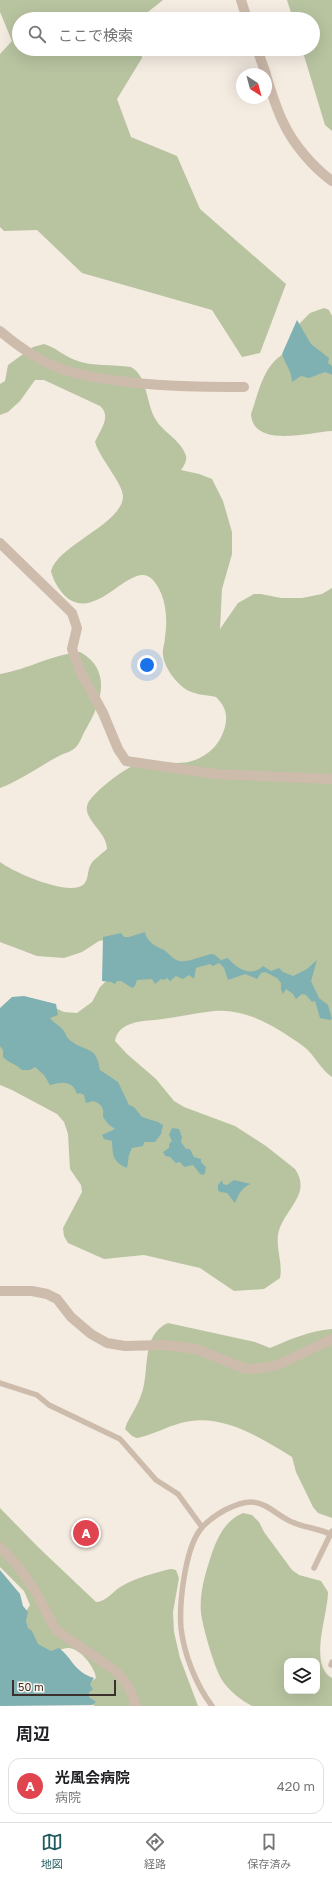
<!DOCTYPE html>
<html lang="ja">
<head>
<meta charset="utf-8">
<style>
  :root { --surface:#fff; --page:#f2f2f2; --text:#202124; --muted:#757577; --line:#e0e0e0; --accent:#1f5a5e }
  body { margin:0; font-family:"Golos Text","Noto Sans JP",sans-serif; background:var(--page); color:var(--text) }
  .controls { position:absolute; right:12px; bottom:12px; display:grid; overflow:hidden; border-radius:8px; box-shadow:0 4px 16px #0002 }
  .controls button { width:36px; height:36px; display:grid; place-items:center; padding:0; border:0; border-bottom:1px solid var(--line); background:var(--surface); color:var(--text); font:20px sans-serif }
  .compass { position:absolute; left:236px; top:68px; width:36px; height:36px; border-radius:50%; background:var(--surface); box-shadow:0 4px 16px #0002; rotate:144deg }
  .scale { position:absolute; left:12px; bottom:10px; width:104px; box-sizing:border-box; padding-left:4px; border:2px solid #3b302b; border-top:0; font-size:11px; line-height:14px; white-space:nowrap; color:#3b302b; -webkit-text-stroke:3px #fbf5ee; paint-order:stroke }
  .you { position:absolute; left:147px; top:665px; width:14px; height:14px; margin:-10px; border:3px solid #fff; border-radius:50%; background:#1a73e8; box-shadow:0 0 0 6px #1a73e833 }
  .badge { display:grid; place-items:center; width:26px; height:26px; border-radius:50%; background:var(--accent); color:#fff; font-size:13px; font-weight:700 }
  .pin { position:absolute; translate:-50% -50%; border:2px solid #fff; box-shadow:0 1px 4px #0006 }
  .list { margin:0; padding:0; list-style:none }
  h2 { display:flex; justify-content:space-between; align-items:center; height:52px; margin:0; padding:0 16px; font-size:17px }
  h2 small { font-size:13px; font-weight:400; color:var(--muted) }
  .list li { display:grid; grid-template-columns:26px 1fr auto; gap:12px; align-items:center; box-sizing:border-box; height:56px; margin:0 8px 8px; padding:0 8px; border:1px solid var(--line); border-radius:12px }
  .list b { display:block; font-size:15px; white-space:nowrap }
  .list p { margin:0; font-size:13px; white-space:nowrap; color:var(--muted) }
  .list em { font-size:13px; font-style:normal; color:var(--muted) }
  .icon { flex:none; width:22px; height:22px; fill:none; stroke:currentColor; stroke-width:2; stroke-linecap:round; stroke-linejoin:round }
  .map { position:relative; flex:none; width:332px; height:1706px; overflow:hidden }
  .search { position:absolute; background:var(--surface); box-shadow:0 4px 16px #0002; left:12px; right:12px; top:12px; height:44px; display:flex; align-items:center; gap:10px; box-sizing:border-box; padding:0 14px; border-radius:22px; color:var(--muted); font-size:15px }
  .sheet { height:116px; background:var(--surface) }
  nav { display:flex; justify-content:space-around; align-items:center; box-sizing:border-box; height:56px; border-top:1px solid var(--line); background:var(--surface); font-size:11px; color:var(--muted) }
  nav a { display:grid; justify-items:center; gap:2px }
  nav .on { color:var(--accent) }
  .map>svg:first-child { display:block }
  .green { fill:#b8c4a0; fill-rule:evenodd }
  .water { fill:#7fb0b2 }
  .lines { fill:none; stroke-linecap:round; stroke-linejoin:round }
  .service { stroke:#cdbbac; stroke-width:5.5 }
  .minor { stroke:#cdbbac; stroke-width:10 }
</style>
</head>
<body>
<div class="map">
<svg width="332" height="1706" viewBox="0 0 332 1706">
  <rect width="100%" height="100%" fill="#f4ebe1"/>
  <path class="green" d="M0,0H163L139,19H19V49H141L142,58L117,99L131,137L177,156L200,209L286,284L260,353L242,357L212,310L82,273L37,230L4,231L0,227V54L12,41L0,12Z
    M287,0H332V131L325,125L302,49H313V19H293Z
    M324,308L329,310L332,316V372L296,327L310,313Z
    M44,344C55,347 64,356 75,360C93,367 113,364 131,367C148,376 146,405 156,420C163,432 182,441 186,456C187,461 184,466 181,470L199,474L212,479L223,501L232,532V554L222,589L220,629L238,603L254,594H261L281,598H302L322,594L332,588V1077C320,1069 315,1055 303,1046C278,1028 247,1008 214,1011C194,1013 174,1018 154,1020C139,1021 118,1023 115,1041L127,1054L156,1079L174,1101L184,1107L235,1126L266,1146L295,1169C313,1195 282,1210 278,1235C276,1249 283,1264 280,1278L264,1289L234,1291L200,1268L144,1255L104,1259L68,1243L64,1236L63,1228L82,1192L81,1185L70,1169L68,1134L64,1122L57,1114L12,1090L0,1085V1031L151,1134L45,1020L53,1007L64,1012L77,1013L92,1002L100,987L111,976L116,938L99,941L82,952L64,958L37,956L0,942V862C13,872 71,898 84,884C89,879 87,870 91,864C95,858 102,854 107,849C107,831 81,819 88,803C94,792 121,771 133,766C160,754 181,774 209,752C217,746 222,737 225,727C228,714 225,706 216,697C207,695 197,695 189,691C178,686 164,668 163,655C162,650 165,643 165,637C168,618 166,595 153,580C132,556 96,627 64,595C58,588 53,580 51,571C59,544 123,524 123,496C122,482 100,459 95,442C100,430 112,416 100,406L44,380H35L20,401L8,412L0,415V384L5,381L8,365L33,347Z
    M285,353L332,375V431C310,432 253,449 251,414C259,392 263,365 285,353Z
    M80,652C113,670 101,704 86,729C82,735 81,742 75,748C71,752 64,753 59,756C40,766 21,780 0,788V674C29,669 50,655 80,652Z
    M168,1323L255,1342L270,1348C291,1339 309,1331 332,1329V1518L318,1513L313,1507L296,1472L292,1457C259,1437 221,1412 181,1423C166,1427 152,1435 137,1438L132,1436L125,1429L127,1423C133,1412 140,1401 143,1389C149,1368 142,1334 168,1323Z
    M0,1508L38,1547L96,1602C106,1602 113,1591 122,1586C135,1578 152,1574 166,1570L171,1569L176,1570L179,1578L173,1612L174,1632L180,1658L198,1706H95L90,1703L87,1685L96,1678C95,1667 80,1648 68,1648C62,1648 56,1652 50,1654L38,1647L24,1625L25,1613L30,1605L24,1591L0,1567Z
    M243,1513L252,1515L259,1522L264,1532L292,1570L299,1575L321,1581L328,1592C328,1615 308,1665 332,1678V1706H252C242,1701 228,1690 222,1680C214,1667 203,1628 201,1613C199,1593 206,1571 212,1553C218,1536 226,1520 243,1513ZM287,1661H317V1691H287Z"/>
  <path class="water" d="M297,320L311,344L329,358L328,363L332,366V375L325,372L309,378L301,376L292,382C292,371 285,364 282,354Z
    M145,932C147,941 154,946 162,949C168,951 171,959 179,961C188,963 209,953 213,954C216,955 218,958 221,960L228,958C236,968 251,978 263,966L271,971L279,968L283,972L293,976L307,969L317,960L311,981L319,998L328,1005L332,1019L330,1020L320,1018L315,1001L312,1002L306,995L302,994L296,999L293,994L286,989L283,994L281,990V983L277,978L265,972L261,973L257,979L245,974L228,980L224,968L219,963L213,966L210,964L196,968L194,979L189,975L183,979L176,976L170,981L167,978L164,980L161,979L155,984L152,979L137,980L135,986L132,988L121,981H117L115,984L111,982L102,981L103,937L121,933L124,937H129Z
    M24,996L56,1004L58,1015L50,1018C54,1023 60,1026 64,1031C66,1035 67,1038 71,1041C87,1053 96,1045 100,1070L118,1082L129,1105L134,1107L142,1117L158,1122L163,1125L161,1134L155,1142H144L143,1146L132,1148L129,1155L127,1168C112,1161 113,1156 112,1141L104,1139L102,1135L115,1129L108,1124L103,1117C104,1108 102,1104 93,1101L86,1103L84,1095L80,1093L77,1094C73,1081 62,1081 50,1085L44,1075L35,1067L30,1070H22C16,1064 9,1063 3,1057V1050L0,1046V1008L12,997Z
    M172,1128L179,1129L182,1137L181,1142L186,1149H190L194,1157L201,1159V1162L206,1167L205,1173L203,1175L200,1174L193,1165L184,1167L180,1162L176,1163L170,1157L165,1156L163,1152L169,1148V1144L172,1141L169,1135Z
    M222,1180L223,1184L227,1185L234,1180L251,1184C243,1186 238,1195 235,1203L227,1193L220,1192L218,1190V1185Z
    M0,1570L20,1594L23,1606L28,1612L26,1621L28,1628L32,1631L38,1644L51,1651L59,1648C74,1660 73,1671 94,1678L90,1684L93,1690L89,1692V1697L96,1702L92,1705L0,1706Z"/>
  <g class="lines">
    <path class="service" d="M0,1383L37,1395L49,1405L120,1439L156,1480L178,1494L202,1527
      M314,1568L332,1531
      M331,1665L332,1662
      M212,1706C196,1685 184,1654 181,1628C179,1603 185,1550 200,1530C206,1522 216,1515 225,1510C233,1506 243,1502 251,1502C266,1502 279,1517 292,1522C305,1528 319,1528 332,1535"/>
    <path class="minor" d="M241,0L247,19
      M257,49L266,74
      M266,75C271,91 276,108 283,122C293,144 313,167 332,181
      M0,331C20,348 45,365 71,372C126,386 188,387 244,387
      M0,543L72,613L77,628L72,649L81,673L103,713L118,749L126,761L215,774L332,779
      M0,1291H32L47,1294L57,1299L71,1317L91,1334L107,1343L125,1346L165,1345L196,1349L246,1369L263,1368L280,1364L332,1339
      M0,1547L17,1565L34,1589L56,1630L117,1672L130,1689L136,1706"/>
  </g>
</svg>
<div class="controls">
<button><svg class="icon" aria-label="layers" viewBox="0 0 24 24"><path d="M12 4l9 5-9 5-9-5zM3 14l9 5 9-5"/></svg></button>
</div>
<svg class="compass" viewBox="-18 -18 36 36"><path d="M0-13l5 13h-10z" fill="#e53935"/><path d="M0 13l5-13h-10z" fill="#757577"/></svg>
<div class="scale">50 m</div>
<div class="you"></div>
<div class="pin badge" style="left:86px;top:1533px;background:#e0444e">A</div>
<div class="search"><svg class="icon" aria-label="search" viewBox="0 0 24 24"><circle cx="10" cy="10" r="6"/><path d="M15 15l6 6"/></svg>ここで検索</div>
</div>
<section class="sheet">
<h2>周辺<small></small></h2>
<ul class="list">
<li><span class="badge" style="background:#e0444e">A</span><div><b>光風会病院</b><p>病院</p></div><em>420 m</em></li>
</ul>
</section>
<nav>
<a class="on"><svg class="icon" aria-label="map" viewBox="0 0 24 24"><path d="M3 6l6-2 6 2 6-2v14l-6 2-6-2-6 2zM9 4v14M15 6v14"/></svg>地図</a>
<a><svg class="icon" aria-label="directions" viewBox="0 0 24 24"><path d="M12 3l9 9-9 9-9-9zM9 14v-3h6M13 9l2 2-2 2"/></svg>経路</a>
<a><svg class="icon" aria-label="saved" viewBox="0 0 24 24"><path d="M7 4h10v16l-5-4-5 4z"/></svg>保存済み</a>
</nav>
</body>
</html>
